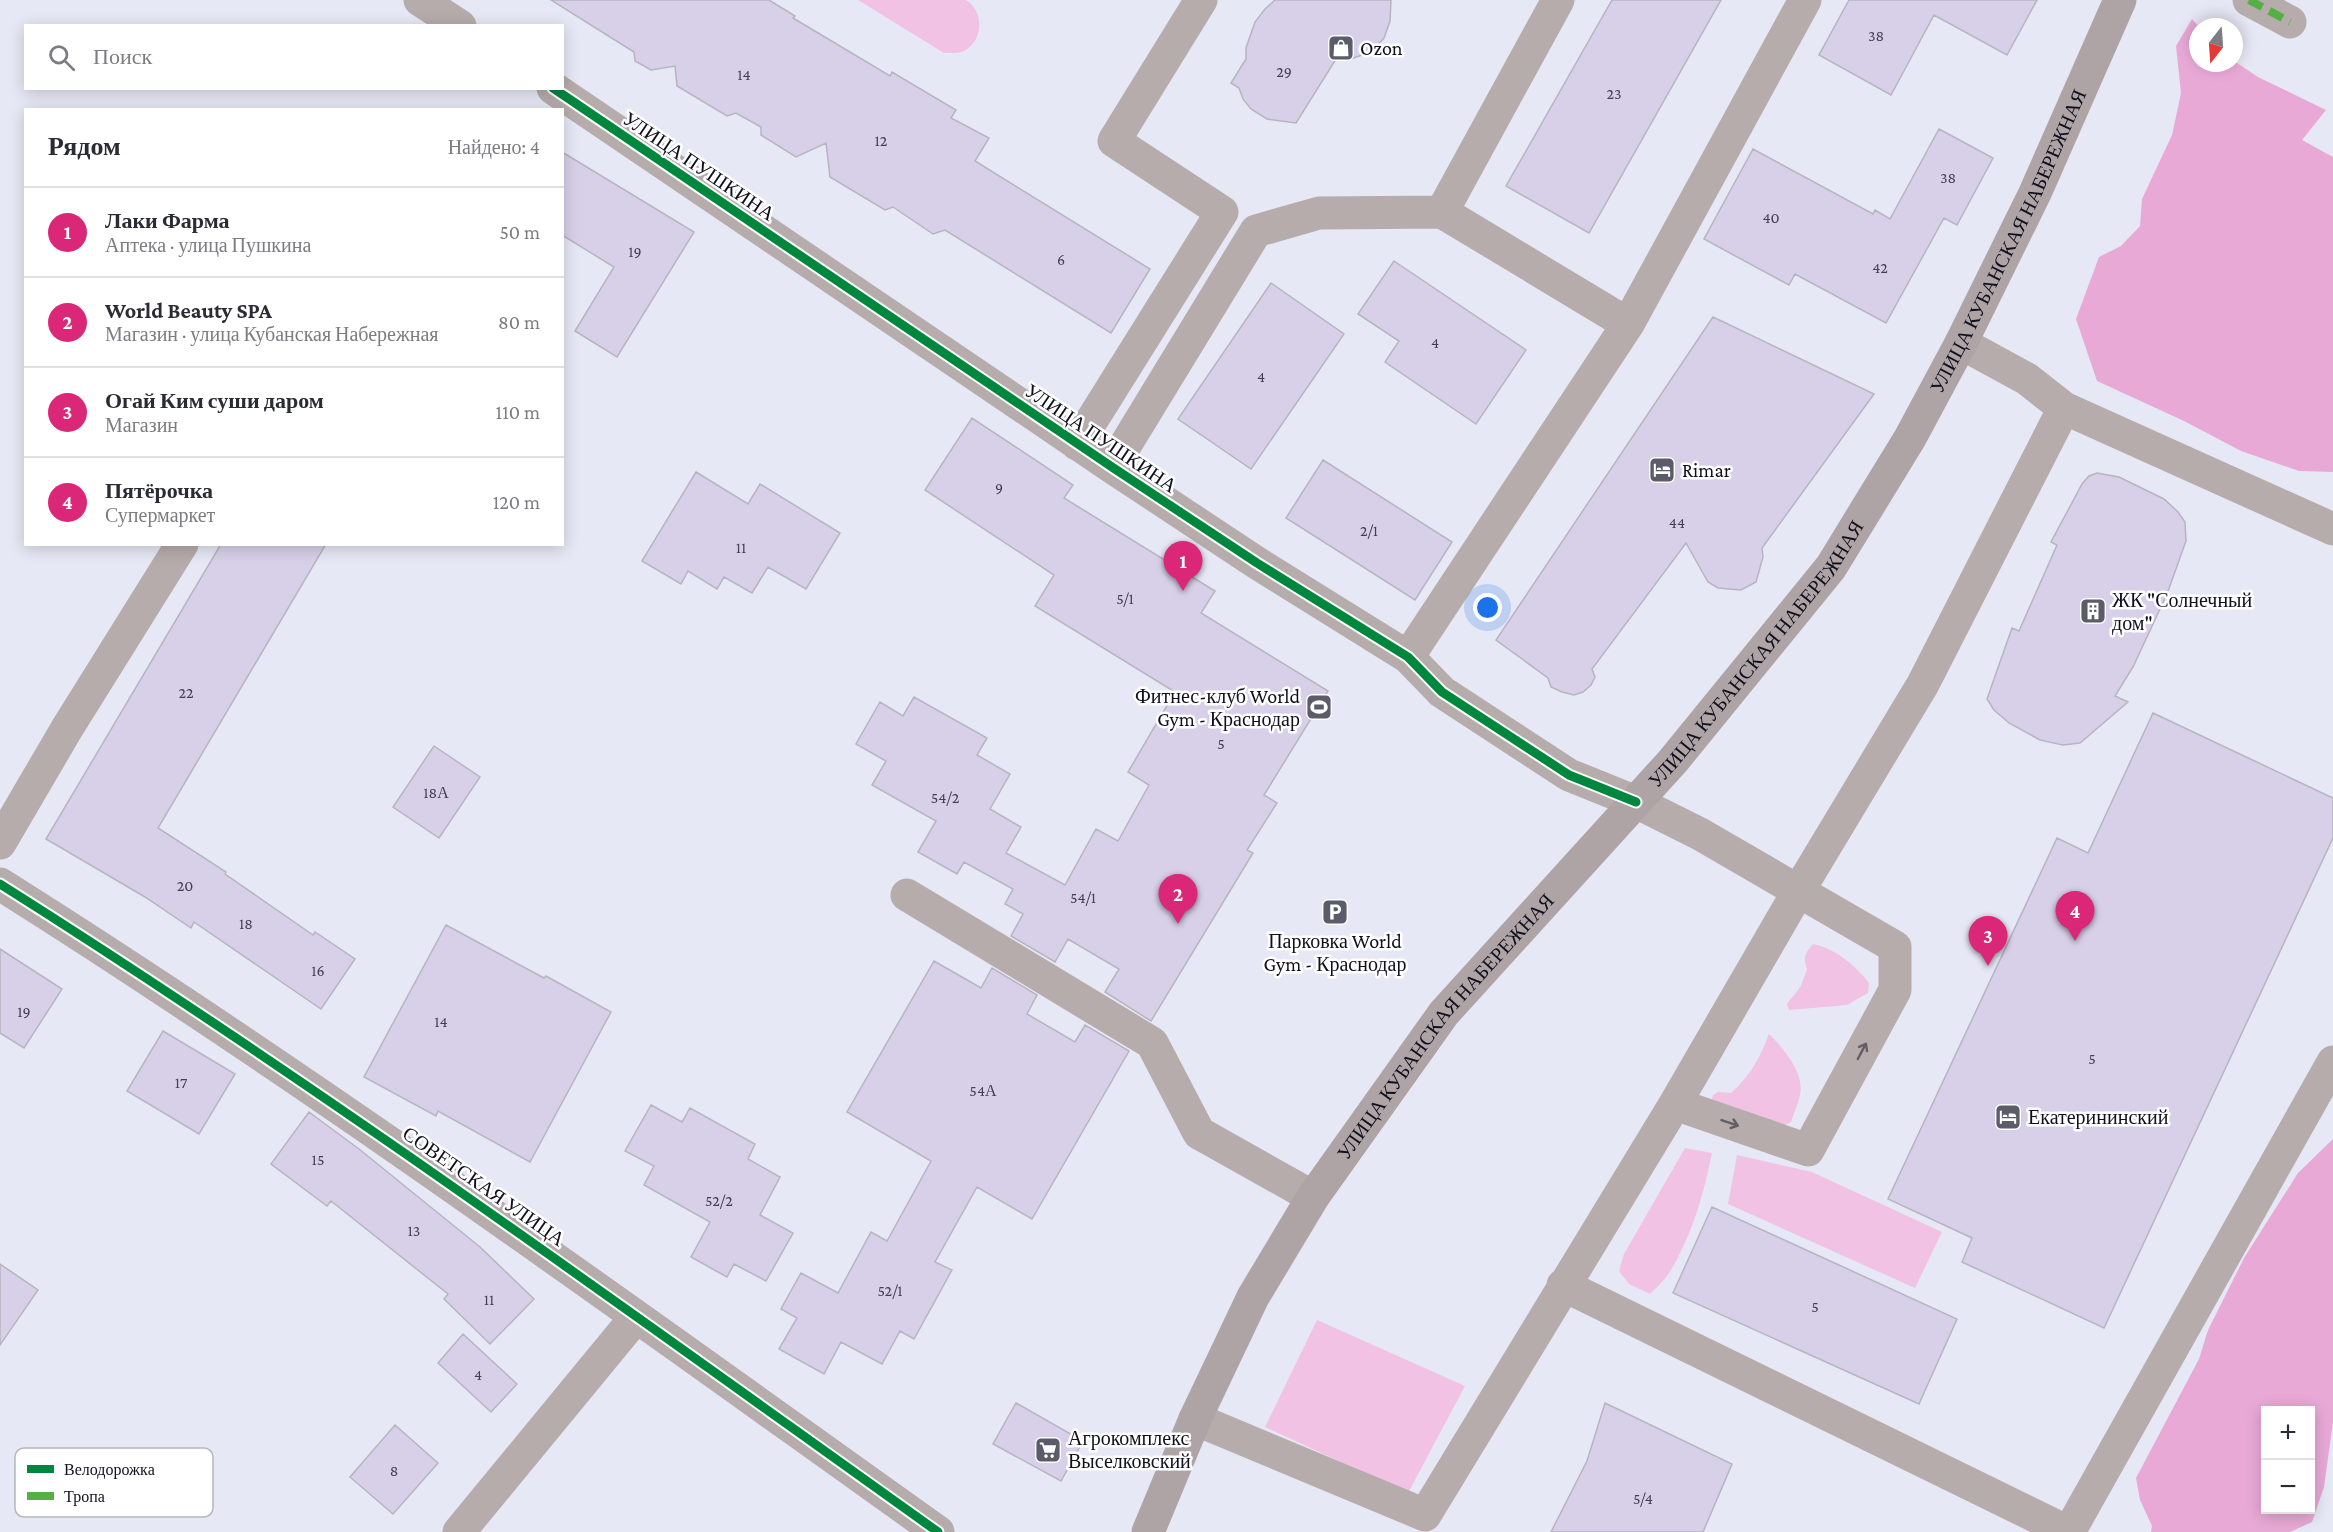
<!DOCTYPE html>
<html lang="ru">
<head>
<meta charset="utf-8">
<style>
  :root { --surface:#fff; --page:#f7f7f7; --text:#2b2b33; --muted:#7c7c81; --line:#e1e1e2; --accent:#db2777 }
  body { margin:0; font-family:"Crimson Pro",serif; background:var(--page); color:var(--text) }
  .controls { position:absolute; right:18px; bottom:18px; display:grid; overflow:hidden; border-radius:0px; box-shadow:0 3px 15px #0003 }
  .controls button { width:54px; height:54px; display:grid; place-items:center; padding:0; border:0; border-bottom:2px solid var(--line); background:var(--surface); color:var(--text); font:30px sans-serif }
  .compass { position:absolute; left:2189px; top:18px; width:54px; height:54px; border-radius:50%; background:var(--surface); box-shadow:0 3px 15px #0003; rotate:197deg }
  .you { position:absolute; left:1488px; top:608px; width:21px; height:21px; margin:-15px; border:4px solid #fff; border-radius:50%; background:#1a73e8; box-shadow:0 0 0 9px #1a73e833 }
  .badge { display:grid; place-items:center; width:39px; height:39px; border-radius:50%; background:var(--accent); color:#fff; font-size:20px; font-weight:700 }
  .pin { position:absolute; translate:-50% -50px; filter:drop-shadow(0 2px 3px #0008) }
  .pin::after { content:''; position:absolute; top:32px; width:21px; height:18px; background:inherit; clip-path:polygon(0 0,100% 0,50% 100%) }
  .list { margin:0; padding:0; list-style:none }
  h2 { display:flex; justify-content:space-between; align-items:center; height:78px; margin:0; padding:0 24px; font-size:26px }
  h2 small { font-size:20px; font-weight:400; color:var(--muted) }
  .list li { display:grid; grid-template-columns:39px 1fr auto; gap:18px; align-items:center; box-sizing:border-box; height:90px; padding:0 24px; border-top:2px solid var(--line) }
  .list b { display:block; font-size:22px; white-space:nowrap }
  .list p { margin:0; font-size:20px; white-space:nowrap; color:var(--muted) }
  .list em { font-size:20px; font-style:normal; color:var(--muted) }
  .icon { flex:none; width:33px; height:33px; fill:none; stroke:currentColor; stroke-width:2; stroke-linecap:round; stroke-linejoin:round }
  .map { position:relative; flex:none; width:2333px; height:1532px; overflow:hidden }
  .search { position:absolute; background:var(--surface); box-shadow:0 3px 15px #0003; left:24px; top:24px; width:540px; height:66px; display:flex; align-items:center; gap:15px; box-sizing:border-box; padding:0 21px; border-radius:0px; color:var(--muted); font-size:22px }
  .panel { position:absolute; background:var(--surface); box-shadow:0 3px 15px #0003; left:24px; top:108px; width:540px; height:438px; border-radius:0px }
  .map>svg:first-child { display:block }
  .green { fill:#f1c2e3 }
  .forest { fill:#e8a9d6; fill-rule:evenodd }
  .building { fill:#d8d0e8; stroke:#b7b4c1; stroke-width:1.5 }
  .lines { fill:none; stroke-linecap:round; stroke-linejoin:round }
  .minor { stroke:#b6acab; stroke-width:33 }
  .major { stroke:#aea4a6; stroke-width:33 }
  .quiet { stroke:#54b045; stroke-width:8; stroke-dasharray:15 8; stroke-linecap:butt }
  .cycleway-casing { stroke:#fff; stroke-width:13 }
  .cycleway { stroke:#00873e; stroke-width:9 }
  .oneway { stroke:#635e64 }
  .labels { text-anchor:middle; dominant-baseline:central; stroke-width:5; stroke-linejoin:round; paint-order:stroke }
  .number-label { font-size:16px; fill:#423f50 }
  .poi-label { font-size:20px; fill:#100f1d; stroke:#fff; text-anchor:start }
  .street-label { font-size:20px; fill:#100f1d; stroke:#fff }
  .key { fill:#fff; stroke:#b7b7bb; stroke-width:1.5 }
  .key-label { font-size:16px; fill:#100f1d }
</style>
</head>
<body>
<div class="map">
<svg width="2333" height="1532" viewBox="0 0 2333 1532">
  <rect width="100%" height="100%" fill="#e7e8f5"/>
  <path class="green" d="M858,0H966C983,10 984,38 967,49C961,54 951,53 944,53Z
    M1813,944C1836,949 1855,965 1869,983L1868,993L1847,1005L1789,1010L1787,1004L1801,986L1807,969C1803,957 1805,953 1813,944Z
    M1769,1034C1783,1048 1805,1073 1800,1095C1798,1104 1794,1113 1791,1122L1781,1127L1711,1102L1713,1095L1718,1092L1731,1093C1750,1076 1760,1058 1769,1034Z
    M1685,1148L1712,1153C1704,1193 1692,1235 1671,1270C1666,1279 1657,1287 1650,1294L1629,1284L1619,1271L1624,1254Z
    M1737,1155L1812,1172L1942,1232L1915,1288L1728,1204Z
    M1317,1320L1465,1386L1408,1493L1265,1427Z"/>
  <path class="forest" d="M2192,19L2199,27L2198,63H2234V61L2258,77L2326,110L2302,140L2333,157V472L2299,471L2241,451L2184,421L2097,381L2076,319L2099,257L2121,246L2140,226L2142,199L2172,135L2181,93L2176,46Z
    M2333,1139V1422L2324,1487L2312,1522L2290,1532H2151L2152,1526L2140,1500L2136,1478L2199,1359L2208,1330L2244,1258L2298,1173ZM2266,1410H2310V1510H2266Z"/>
  <path class="building" d="M551,0H769L795,16L793,18L890,76L892,72L956,110L951,118L989,138L975,161L1150,269L1111,333L945,230L933,234L893,207L885,210L830,177L826,143L796,157L761,135V127L736,113L727,116L677,86L675,66L651,70L635,61L634,52Z
    M1275,0H1391L1390,21L1384,38L1373,50L1362,55L1348,60L1336,59L1296,123L1267,119L1251,109L1243,99L1239,88L1231,83L1246,59V48L1255,22L1265,9Z
    M1612,0H1721L1589,233L1506,186Z
    M1849,0H2037L2007,55L1934,15L1891,95L1819,55Z
    M1939,129L1993,158L1957,225L1944,218L1886,323L1795,274L1789,285L1704,239L1753,149L1873,214L1875,210L1890,219Z
    M562,152L694,232L617,357L575,331L614,267L562,235Z
    M1394,261L1526,350L1476,424L1385,362L1399,341L1358,314Z
    M1271,283L1344,334L1251,469L1178,419Z
    M1713,317L1874,394L1762,548L1763,557L1756,582L1741,590L1718,588L1708,582L1686,543L1592,669L1595,677L1591,685L1583,692L1574,695L1562,692L1551,687L1548,678L1496,640Z
    M972,418L1073,485L1064,498L1215,591L1201,613L1328,691L1264,795L1277,803L1247,850L1253,853L1151,1021L1105,992L1119,969L1068,939L1055,962L1011,936L1023,914L1005,904L1013,889L964,862L957,874L918,852L936,821L872,785L886,761L856,744L880,702L903,716L914,697L987,738L977,755L1010,774L990,809L1021,827L1006,853L1065,885L1096,829L1118,841L1149,785L1128,772L1175,692L1035,606L1054,575L925,490Z
    M1323,460L1452,542L1415,600L1286,518Z
    M696,472L748,504L760,484L840,533L806,589L768,567L752,593L724,577L717,589L688,571L681,584L642,561Z
    M2097,473L2119,477L2164,499L2178,512L2185,522L2186,541L2167,594L2133,667L2115,696L2128,702L2080,743L2063,745L2040,740L2009,723L1994,710L1987,699L2012,628L2019,631L2057,545L2051,542L2082,484L2089,476Z
    M221,544H326L158,828L226,872L225,874L313,935L315,932L355,959L321,1009L194,922L191,928L145,897L46,839Z
    M2153,713L2333,798V838L2104,1328L1962,1262L1972,1238L1888,1199L2057,838L2088,853Z
    M434,746L480,777L439,838L393,807Z
    M446,925L544,978L546,976L611,1012L530,1162L438,1111L436,1116L364,1077Z
    M0,949L62,989L24,1048L0,1033Z
    M934,961L981,988L992,968L1037,995L1027,1014L1075,1042L1085,1025L1129,1051L1032,1219L977,1187L935,1262L952,1270L914,1339L900,1331L882,1364L841,1342L824,1374L779,1349L797,1318L781,1309L801,1273L838,1293L871,1232L887,1241L931,1161L847,1112Z
    M163,1031L235,1074L199,1134L127,1091Z
    M651,1105L682,1122L690,1108L755,1144L748,1159L780,1177L760,1215L793,1233L766,1281L734,1264L727,1277L691,1257L710,1222L644,1185L654,1166L625,1151Z
    M309,1112L359,1149L480,1247L534,1299L490,1344L444,1299L448,1294L331,1201L327,1206L271,1164Z
    M1712,1207L1957,1319L1919,1404L1673,1293Z
    M0,1264L38,1290L0,1345Z
    M463,1334L517,1384L491,1412L438,1363Z
    M1016,1403L1083,1441L1061,1481L993,1444Z
    M1605,1403L1732,1464L1703,1532H1551L1587,1461Z
    M395,1425L438,1463L393,1514L350,1477Z"/>
  <g class="lines">
    <path class="minor" d="M420,0L460,26
      M2249,0L2290,22
      M553,88L1112,467L1257,563L1408,657L1442,692L1569,775L1636,802L1700,834L1895,947V990L1808,1150L1675,1104
      M1442,212L1558,0
      M1961,343L2027,379L2064,408L2333,529
      M1077,444L1222,212L1114,141L1201,0
      M1112,467L1256,231L1319,213L1442,212L1628,324
      M1408,657L1628,324L1805,0
      M0,843L66,730L182,544
      M0,884C322,1087 628,1311 938,1532
      M907,895L1152,1043L1199,1133L1313,1197
      M1563,1285L2068,1532
      M1195,1419L1425,1515L1675,1104L1799,890L1923,684L2064,408
      M459,1532L636,1317
      M2069,1532L2333,1062"/>
    <path class="major" id="s1" d="M1148,1532L1195,1419L1253,1297L1313,1197L1444,1013L1673,761L1831,567L1910,438L1961,343L2035,193L2120,0"/>
    <path class="quiet" d="M2249,0L2290,22"/>
    <defs>
      <path id="cycleway" d="M553,88L1112,467L1257,563L1408,657L1442,692L1569,775L1636,802
        M0,884C322,1087 628,1311 938,1532"/>
    </defs>
    <use href="#cycleway" class="cycleway-casing"/>
    <use href="#cycleway" class="cycleway"/>
  </g>
  <defs><path id="oneway-shaft" d="M-6 0H5M1.5-3L5.5 0L1.5 3" fill="none" stroke-width="1.6" stroke-linecap="round" stroke-linejoin="round" transform="scale(1.5)"/></defs>
  <g class="oneway">
    <use href="#oneway-shaft" transform="translate(1862 1051) rotate(-62)"/>
    <use href="#oneway-shaft" transform="translate(1730 1123) rotate(19)"/>
  </g>
  <defs>
    <symbol id="shop-square" viewBox="-11 -11 22 22"><rect x="-9" y="-9" width="18" height="18" rx="4" fill="#5b5b69" stroke="#fff"/><path d="M-5-2.5h2.3a2.7 3.5 0 0 1 5.4 0H5L5.5 6h-11ZM-1.5-2.5h3a1.5 2.3 0 0 0-3 0Z" fill="#fff"/></symbol>
    <symbol id="hotel-square" viewBox="-11 -11 22 22"><rect x="-9" y="-9" width="18" height="18" rx="4" fill="#5b5b69" stroke="#fff"/><path d="M-6-4.5h1.5V1H6V5H4.5V3h-9V5H-6ZM-4 0a1.8 1.8 0 1 1 3.6 0ZM.5 0V-2.5h3Q6-2.5 6 0Z" fill="#fff"/></symbol>
    <symbol id="building-square" viewBox="-11 -11 22 22"><rect x="-9" y="-9" width="18" height="18" rx="4" fill="#5b5b69" stroke="#fff"/><path d="M-4-6H4V6H1V3H-1V6H-4ZM-2.5-4.3h1.7v1.8h-1.7ZM.8-4.3h1.7v1.8H.8ZM-2.5-1h1.7V.8h-1.7ZM.8-1h1.7V.8H.8Z" fill="#fff"/></symbol>
    <symbol id="stadium-square" viewBox="-11 -11 22 22"><rect x="-9" y="-9" width="18" height="18" rx="4" fill="#5b5b69" stroke="#fff"/><path d="M0-5a6.5 5 0 1 0 0 10a6.5 5 0 1 0 0-10ZM-3.5-1.8h7v3.6h-7Z" fill="#fff"/></symbol>
    <symbol id="parking-square" viewBox="-11 -11 22 22"><rect x="-9" y="-9" width="18" height="18" rx="4" fill="#5b5b69" stroke="#fff"/><path d="M-3.5-5.5H1a3.5 3.5 0 0 1 0 7H-1V5.5H-3.5ZM-1-3.4V-.6H.8a1.4 1.4 0 0 0 0-2.8Z" fill="#fff"/></symbol>
    <symbol id="supermarket-square" viewBox="-11 -11 22 22"><rect x="-9" y="-9" width="18" height="18" rx="4" fill="#5b5b69" stroke="#fff"/><path d="M-6-5.5h2.5l.6 2H6L4.5 2H-2.5L-4.4-4H-6ZM-1.5 3.2a1.3 1.3 0 1 0 .1 0ZM3 3.2a1.3 1.3 0 1 0 .1 0Z" fill="#fff"/></symbol>
  </defs>
  <g fill-rule="evenodd">
    <use href="#shop-square" x="1326" y="33" width="30" height="30"/>
    <use href="#hotel-square" x="1647" y="455" width="30" height="30"/>
    <use href="#building-square" x="2078" y="596" width="30" height="30"/>
    <use href="#stadium-square" x="1304" y="692" width="30" height="30"/>
    <use href="#parking-square" x="1320" y="897" width="30" height="30"/>
    <use href="#hotel-square" x="1993" y="1102" width="30" height="30"/>
    <use href="#supermarket-square" x="1033" y="1435" width="30" height="30"/>
  </g>
  <g class="labels">
    <g class="number-label">
      <text x="1876" y="35">38</text>
      <text x="1284" y="71">29</text>
      <text x="744" y="74">14</text>
      <text x="1614" y="93">23</text>
      <text x="881" y="140">12</text>
      <text x="1948" y="177">38</text>
      <text x="1771" y="217">40</text>
      <text x="635" y="251">19</text>
      <text x="1061" y="259">6</text>
      <text x="1880" y="267">42</text>
      <text x="1435" y="342">4</text>
      <text x="1261" y="376">4</text>
      <text x="999" y="487">9</text>
      <text x="1677" y="522">44</text>
      <text x="1369" y="530">2/1</text>
      <text x="741" y="547">11</text>
      <text x="1125" y="598">5/1</text>
      <text x="186" y="692">22</text>
      <text x="1221" y="743">5</text>
      <text x="436" y="792">18А</text>
      <text x="945" y="797">54/2</text>
      <text x="185" y="885">20</text>
      <text x="1083" y="897">54/1</text>
      <text x="246" y="923">18</text>
      <text x="318" y="970">16</text>
      <text x="24" y="1011">19</text>
      <text x="441" y="1021">14</text>
      <text x="2092" y="1058">5</text>
      <text x="181" y="1082">17</text>
      <text x="983" y="1090">54А</text>
      <text x="318" y="1159">15</text>
      <text x="719" y="1200">52/2</text>
      <text x="414" y="1230">13</text>
      <text x="890" y="1290">52/1</text>
      <text x="489" y="1299">11</text>
      <text x="1815" y="1306">5</text>
      <text x="478" y="1374">4</text>
      <text x="394" y="1470">8</text>
      <text x="1643" y="1498">5/4</text>
    </g>
    <g class="poi-label">
      <text x="1360" y="48">Ozon</text>
      <text x="1682" y="470">Rimar</text>
      <text x="2112" y="600">ЖК "Солнечный<tspan x="2112" dy="23">дом"</tspan></text>
      <text x="1300" y="696" text-anchor="end">Фитнес-клуб World<tspan x="1300" dy="23">Gym - Краснодар</tspan></text>
      <text x="1335" y="941" text-anchor="middle">Парковка World<tspan x="1335" dy="23">Gym - Краснодар</tspan></text>
      <text x="2028" y="1117">Екатерининский</text>
      <text x="1068" y="1438">Агрокомплекс<tspan x="1068" dy="23">Выселковский</tspan></text>
    </g>
    <g class="street-label">
      <text transform="translate(699 166) rotate(34)">УЛИЦА ПУШКИНА</text>
      <text stroke="none"><textPath href="#s1" startOffset="1562">УЛИЦА КУБАНСКАЯ НАБЕРЕЖНАЯ</textPath></text>
      <text transform="translate(1101 438) rotate(34)">УЛИЦА ПУШКИНА</text>
      <text stroke="none"><textPath href="#s1" startOffset="1076">УЛИЦА КУБАНСКАЯ НАБЕРЕЖНАЯ</textPath></text>
      <text stroke="none"><textPath href="#s1" startOffset="590">УЛИЦА КУБАНСКАЯ НАБЕРЕЖНАЯ</textPath></text>
      <text transform="translate(484 1186) rotate(35)">СОВЕТСКАЯ УЛИЦА</text>
    </g>
  </g>
  <rect x="15" y="1448" width="198" height="69" rx="9" class="key"/>
  <rect x="27" y="1465" width="27" height="8" fill="#00873e"/>
  <rect x="27" y="1492" width="27" height="8" fill="#54b045"/>
  <g class="key-label">
    <text x="64" y="1475">Велодорожка</text>
    <text x="64" y="1502">Тропа</text>
  </g>
</svg>
<div class="controls">
<button>+</button>
<button>−</button>
</div>
<svg class="compass" viewBox="-18 -18 36 36"><path d="M0-13l5 13h-10z" fill="#e53935"/><path d="M0 13l5-13h-10z" fill="#7c7c81"/></svg>
<div class="you"></div>
<div class="pin badge" style="left:1183px;top:591px">1</div>
<div class="pin badge" style="left:1178px;top:924px">2</div>
<div class="pin badge" style="left:1988px;top:966px">3</div>
<div class="pin badge" style="left:2075px;top:941px">4</div>
<div class="search"><svg class="icon" aria-label="search" viewBox="0 0 24 24"><circle cx="10" cy="10" r="6"/><path d="M15 15l6 6"/></svg>Поиск</div>
<section class="panel">
<h2>Рядом<small>Найдено: 4</small></h2>
<ul class="list">
<li><span class="badge">1</span><div><b>Лаки Фарма</b><p>Аптека · улица Пушкина</p></div><em>50 m</em></li>
<li><span class="badge">2</span><div><b>World Beauty SPA</b><p>Магазин · улица Кубанская Набережная</p></div><em>80 m</em></li>
<li><span class="badge">3</span><div><b>Огай Ким суши даром</b><p>Магазин</p></div><em>110 m</em></li>
<li><span class="badge">4</span><div><b>Пятёрочка</b><p>Супермаркет</p></div><em>120 m</em></li>
</ul>
</section>
</div>
</body>
</html>
